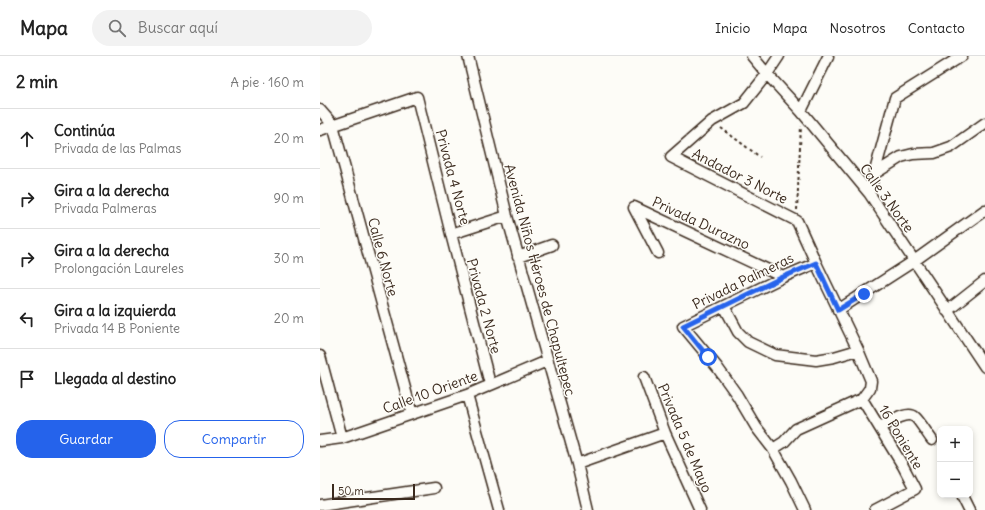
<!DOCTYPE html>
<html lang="es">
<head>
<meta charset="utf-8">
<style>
  :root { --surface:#fff; --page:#f2f2f2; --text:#222; --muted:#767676; --line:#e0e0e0; --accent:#2563eb }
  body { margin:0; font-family:Delius,sans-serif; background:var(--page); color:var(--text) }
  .controls { position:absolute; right:12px; bottom:12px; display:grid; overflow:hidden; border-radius:8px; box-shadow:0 2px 6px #0003 }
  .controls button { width:36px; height:36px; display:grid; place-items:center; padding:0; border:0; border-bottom:1px solid var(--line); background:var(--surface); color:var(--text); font:20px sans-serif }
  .scale { position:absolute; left:12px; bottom:10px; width:83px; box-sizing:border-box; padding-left:4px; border:2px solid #3b2a1e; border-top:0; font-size:11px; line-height:14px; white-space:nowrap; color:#3b2a1e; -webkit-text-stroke:3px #fdfcf7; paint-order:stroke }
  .stop { position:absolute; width:12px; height:12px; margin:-9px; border:3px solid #2563eb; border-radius:50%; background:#fff }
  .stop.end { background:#2563eb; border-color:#fff; box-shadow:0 1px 4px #0008 }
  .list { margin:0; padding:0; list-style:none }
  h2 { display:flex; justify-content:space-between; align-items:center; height:52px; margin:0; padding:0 16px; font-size:17px }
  h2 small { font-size:13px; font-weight:400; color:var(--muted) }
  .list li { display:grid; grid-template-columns:26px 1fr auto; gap:12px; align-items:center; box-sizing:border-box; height:60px; padding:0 16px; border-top:1px solid var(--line) }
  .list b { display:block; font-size:15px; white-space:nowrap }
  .list p { margin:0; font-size:13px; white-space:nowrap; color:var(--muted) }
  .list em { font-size:13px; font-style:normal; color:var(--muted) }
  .actions { display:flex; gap:8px; padding:12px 16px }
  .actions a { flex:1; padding:9px 0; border:1px solid var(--accent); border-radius:16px; text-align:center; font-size:14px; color:var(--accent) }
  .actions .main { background:var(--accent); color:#fff }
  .icon { flex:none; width:22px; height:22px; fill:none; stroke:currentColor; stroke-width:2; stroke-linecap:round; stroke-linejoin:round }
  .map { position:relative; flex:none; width:665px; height:454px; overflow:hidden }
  header { display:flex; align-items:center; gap:24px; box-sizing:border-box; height:56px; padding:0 20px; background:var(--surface); border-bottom:1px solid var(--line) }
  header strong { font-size:19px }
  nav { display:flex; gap:22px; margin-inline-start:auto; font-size:14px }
  .search { width:280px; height:36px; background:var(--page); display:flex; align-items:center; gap:10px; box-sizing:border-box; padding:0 14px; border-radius:22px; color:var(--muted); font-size:15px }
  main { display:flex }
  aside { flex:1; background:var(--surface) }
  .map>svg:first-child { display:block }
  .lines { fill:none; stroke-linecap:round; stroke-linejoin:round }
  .street-casing { stroke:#3b2a1e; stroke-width:13 }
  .path { stroke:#3b2a1e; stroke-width:2; stroke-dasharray:3 3; stroke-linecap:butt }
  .street { stroke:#fdfcf7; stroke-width:10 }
  .route { stroke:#2563eb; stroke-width:5 }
  .labels { text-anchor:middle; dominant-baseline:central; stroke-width:3; stroke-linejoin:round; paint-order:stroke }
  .street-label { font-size:14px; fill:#3b2a1e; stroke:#fdfcf7 }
</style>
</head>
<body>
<header>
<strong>Mapa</strong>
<div class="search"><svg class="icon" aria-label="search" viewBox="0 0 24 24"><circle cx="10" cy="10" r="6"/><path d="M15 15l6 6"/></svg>Buscar aquí</div>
<nav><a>Inicio</a><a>Mapa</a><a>Nosotros</a><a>Contacto</a></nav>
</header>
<main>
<aside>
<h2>2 min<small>A pie · 160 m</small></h2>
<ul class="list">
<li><svg class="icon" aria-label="ahead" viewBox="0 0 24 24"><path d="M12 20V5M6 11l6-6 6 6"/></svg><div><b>Continúa</b><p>Privada de las Palmas</p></div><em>20 m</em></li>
<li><svg class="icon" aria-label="right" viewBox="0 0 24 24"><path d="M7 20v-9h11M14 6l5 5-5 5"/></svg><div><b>Gira a la derecha</b><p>Privada Palmeras</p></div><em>90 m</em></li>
<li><svg class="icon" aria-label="right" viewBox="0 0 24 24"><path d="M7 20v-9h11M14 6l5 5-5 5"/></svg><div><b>Gira a la derecha</b><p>Prolongación Laureles</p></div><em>30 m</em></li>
<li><svg class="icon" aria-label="left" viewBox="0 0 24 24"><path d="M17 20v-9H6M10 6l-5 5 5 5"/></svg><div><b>Gira a la izquierda</b><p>Privada 14 B Poniente</p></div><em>20 m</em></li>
<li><svg class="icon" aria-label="arrive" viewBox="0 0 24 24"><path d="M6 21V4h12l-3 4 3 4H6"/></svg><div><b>Llegada al destino</b></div></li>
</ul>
<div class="actions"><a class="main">Guardar</a><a>Compartir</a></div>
</aside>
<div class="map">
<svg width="665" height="454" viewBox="0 0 665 454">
  <rect width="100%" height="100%" fill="#fdfcf7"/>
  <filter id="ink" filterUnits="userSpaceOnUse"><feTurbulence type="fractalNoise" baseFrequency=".025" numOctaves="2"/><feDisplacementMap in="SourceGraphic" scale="8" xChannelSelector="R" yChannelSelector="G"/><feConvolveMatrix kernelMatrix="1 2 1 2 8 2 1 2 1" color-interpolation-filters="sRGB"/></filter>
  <g filter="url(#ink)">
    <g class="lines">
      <defs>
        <path id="street" d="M148,0L187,160L257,408L268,454
          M432,0L447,18L481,55L549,137L665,311
          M0,54L13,69L92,358
          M481,55L508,1
          M0,74L97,41L131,178L170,328
          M554,118L581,101L593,98L614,97L631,91L665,67
          M549,137L575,42L642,0
          M314,151L463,221
          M314,151L338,197
          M131,178L187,160
          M198,201L232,189
          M404,250L418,276L428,286L455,299L496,304L514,301L538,294
          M518,254L594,205L665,154
          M627,255L665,225
          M0,300L22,382
          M324,321L345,377L380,454
          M147,339L179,454
          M542,343L583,410L595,433L555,454
          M560,371C568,368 587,354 595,361C599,364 608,379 612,384
          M0,385L22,382L147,339L227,305
          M453,393L464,386L476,373L542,343L550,332L551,325L538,294L496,207L477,165L351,101L392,65L424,47L447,18L459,0
          M257,408L345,377
          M643,442L649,454
          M0,449L114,432
          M485,454L471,425L453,393L436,371L417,339L397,311L363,270L463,221L496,207"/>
      </defs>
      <use href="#street" class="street-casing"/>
      <path class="path" d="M401,72L440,101
        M477,154L481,70"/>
      <use href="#street" class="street"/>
    </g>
  </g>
  <g class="lines" filter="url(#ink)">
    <path class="route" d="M388,301L363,270L463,221L496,207L518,254L544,238"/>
  </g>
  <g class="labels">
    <g class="street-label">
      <text transform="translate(420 120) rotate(27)">Andador 3 Norte</text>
      <text transform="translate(133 121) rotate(75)">Privada 4 Norte</text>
      <text transform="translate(567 142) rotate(54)">Calle 3 Norte</text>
      <text transform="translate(381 167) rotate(25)">Privada Durazno</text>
      <text transform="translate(63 201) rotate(75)">Calle 6 Norte</text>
      <text transform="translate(220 224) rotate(75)">Avenida Niños Héroes de Chapultepec</text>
      <text transform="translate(423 225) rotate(-26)">Privada Palmeras</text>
      <text transform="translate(164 250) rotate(75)">Privada 2 Norte</text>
      <text transform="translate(110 336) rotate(-20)">Calle 10 Oriente</text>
      <text transform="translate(581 381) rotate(59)">16 Poniente</text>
      <text transform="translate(365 382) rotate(67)">Privada 5 de Mayo</text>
    </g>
  </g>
</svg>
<div class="controls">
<button>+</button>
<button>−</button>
</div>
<div class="scale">50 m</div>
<div class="stop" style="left:388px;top:301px"></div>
<div class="stop end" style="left:544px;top:238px"></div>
</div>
</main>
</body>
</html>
